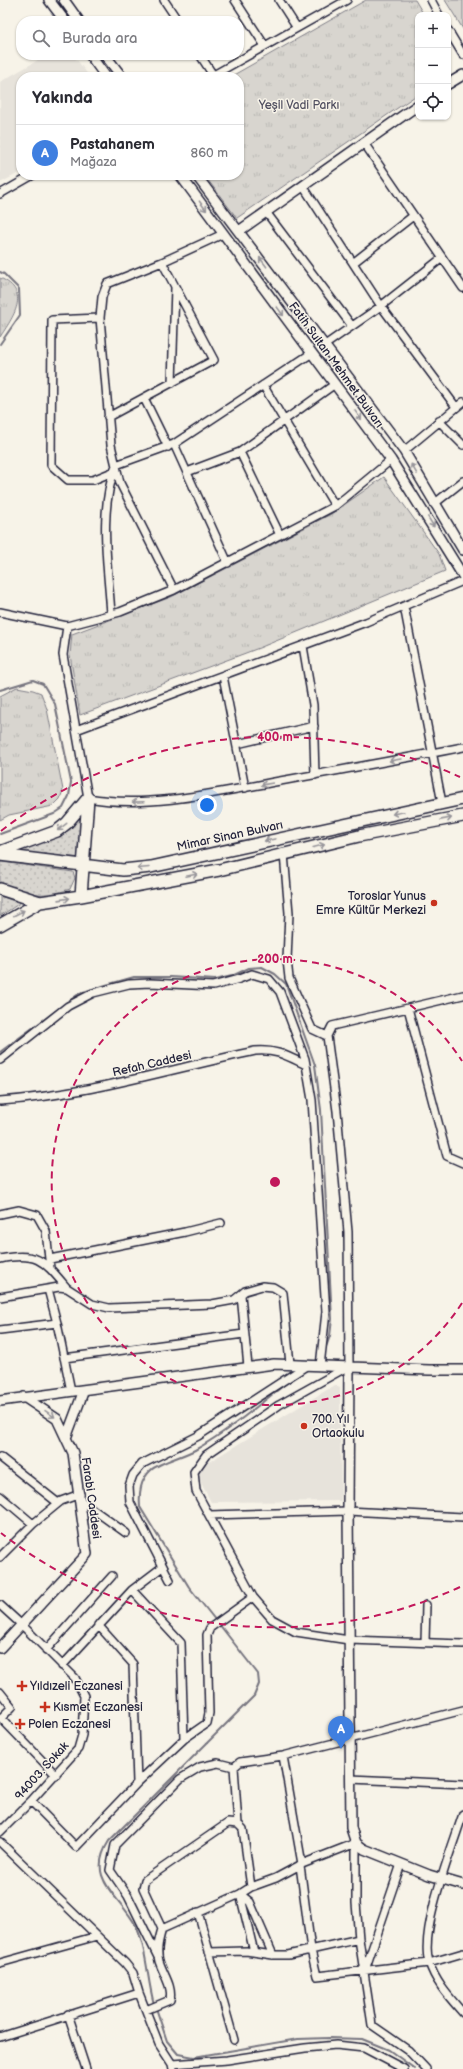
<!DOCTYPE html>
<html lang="tr">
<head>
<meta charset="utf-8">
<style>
  :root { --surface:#fff; --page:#f2f2f3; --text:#2b2b33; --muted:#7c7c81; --line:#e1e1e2; --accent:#c8321e }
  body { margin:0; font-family:"Balsamiq Sans",sans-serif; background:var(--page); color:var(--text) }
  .controls { position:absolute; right:12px; top:12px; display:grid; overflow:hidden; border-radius:8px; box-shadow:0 1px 3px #0004 }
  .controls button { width:36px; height:36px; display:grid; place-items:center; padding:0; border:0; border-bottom:1px solid var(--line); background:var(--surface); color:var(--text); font:20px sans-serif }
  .you { position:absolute; left:207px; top:805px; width:14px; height:14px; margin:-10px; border:3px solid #fff; border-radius:50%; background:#1a73e8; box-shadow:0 0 0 6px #1a73e833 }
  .badge { display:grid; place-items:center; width:26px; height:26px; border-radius:50%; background:var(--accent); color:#fff; font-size:13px; font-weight:700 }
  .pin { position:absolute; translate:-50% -33px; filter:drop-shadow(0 1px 2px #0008) }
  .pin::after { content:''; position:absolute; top:21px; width:14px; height:12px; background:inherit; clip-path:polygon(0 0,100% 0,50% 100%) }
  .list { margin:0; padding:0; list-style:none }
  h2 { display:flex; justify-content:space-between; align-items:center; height:52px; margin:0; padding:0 16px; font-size:17px }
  h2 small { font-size:13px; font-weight:400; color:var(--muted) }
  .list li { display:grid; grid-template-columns:26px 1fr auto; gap:12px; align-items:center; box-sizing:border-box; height:56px; padding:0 16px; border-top:1px solid var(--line) }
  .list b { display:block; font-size:15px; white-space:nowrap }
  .list p { margin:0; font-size:13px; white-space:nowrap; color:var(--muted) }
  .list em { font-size:13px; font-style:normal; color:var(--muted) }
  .icon { flex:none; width:22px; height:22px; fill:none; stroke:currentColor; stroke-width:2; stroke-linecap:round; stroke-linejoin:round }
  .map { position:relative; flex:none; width:463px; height:2069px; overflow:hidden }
  .search { position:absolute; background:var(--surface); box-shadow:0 1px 3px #0004; left:16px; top:16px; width:228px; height:44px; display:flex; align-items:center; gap:10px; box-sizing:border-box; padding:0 14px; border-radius:16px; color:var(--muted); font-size:15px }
  .panel { position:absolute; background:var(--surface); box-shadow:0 1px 3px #0004; left:16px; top:72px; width:228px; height:108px; border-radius:16px }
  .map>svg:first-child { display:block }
  .built { fill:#e7e3db }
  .grass { fill:url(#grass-dots); stroke:#7d7c85 }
  .park { fill:url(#park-tufts); stroke:#7d7c85 }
  .pitch { fill:#d8d5cf; stroke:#7d7c85 }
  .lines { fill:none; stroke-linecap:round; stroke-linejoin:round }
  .stream { stroke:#76747f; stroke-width:2 }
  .minor-casing { stroke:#22223b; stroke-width:10 }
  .tertiary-casing { stroke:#22223b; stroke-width:12 }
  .secondary-casing { stroke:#22223b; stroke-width:14 }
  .minor { stroke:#f7f3e8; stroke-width:7 }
  .tertiary { stroke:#f7f3e8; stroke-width:9 }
  .secondary { stroke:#f7f3e8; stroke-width:11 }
  .oneway { stroke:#97959a }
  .ring { fill:none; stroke:#c2185b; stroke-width:2; stroke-dasharray:7 5 }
  .poi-dot { fill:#c8321e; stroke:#f7f3e8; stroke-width:1.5 }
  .labels { text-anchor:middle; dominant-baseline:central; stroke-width:3; stroke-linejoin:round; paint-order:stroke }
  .park-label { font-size:12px; fill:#504f60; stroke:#f7f3e8 }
  .street-label { font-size:12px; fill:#22223b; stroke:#f7f3e8 }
  .poi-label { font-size:12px; fill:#22223b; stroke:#f7f3e8; text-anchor:start }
  .centre { fill:#c2185b; stroke:#f7f3e8; stroke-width:2 }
  .ring-label { font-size:12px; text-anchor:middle; font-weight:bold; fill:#c2185b; stroke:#f7f3e8; stroke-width:3; stroke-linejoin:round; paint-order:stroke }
</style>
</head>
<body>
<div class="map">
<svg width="463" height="2069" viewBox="0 0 463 2069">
  <defs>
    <pattern id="grass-dots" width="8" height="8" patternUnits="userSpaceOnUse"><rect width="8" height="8" fill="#d8d5cf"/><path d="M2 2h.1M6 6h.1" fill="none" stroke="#b9b7b3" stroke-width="1.8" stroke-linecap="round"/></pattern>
    <pattern id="park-tufts" width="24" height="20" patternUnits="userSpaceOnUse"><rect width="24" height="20" fill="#d8d5cf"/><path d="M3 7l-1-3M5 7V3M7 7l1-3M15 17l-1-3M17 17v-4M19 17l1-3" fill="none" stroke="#b9b7b3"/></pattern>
  </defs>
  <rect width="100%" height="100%" fill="#f7f3e8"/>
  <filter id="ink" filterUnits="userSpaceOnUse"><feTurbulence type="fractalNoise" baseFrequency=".025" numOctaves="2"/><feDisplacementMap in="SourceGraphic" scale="8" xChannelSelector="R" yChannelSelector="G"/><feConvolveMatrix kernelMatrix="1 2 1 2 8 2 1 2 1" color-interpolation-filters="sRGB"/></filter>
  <g filter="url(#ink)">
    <path class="built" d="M47,55H73L90,77H21V172L0,183V82Z
      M335,1385L340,1387L341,1501L211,1502L199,1479L198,1472L204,1465Z"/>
    <path class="grass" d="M84,812L82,858L17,852L59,836Z
      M2,862L73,872L75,878L70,889C41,899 28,893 0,885V863Z
      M0,896L20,903L0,916Z"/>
    <path class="park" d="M366,0H415L424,15H418V94L237,218L204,175H239V77H230Z
      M0,278C32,292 13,317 0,337Z
      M384,477L439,554L445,571L259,648L80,715L70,655L72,634L171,597L331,514Z
      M17,687L33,690L41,693L47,709L63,790L60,799L53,806L9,815L0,820V696Z"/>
    <path class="pitch" d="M445,0H463V29Z"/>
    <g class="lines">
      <path class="stream" d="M0,272L4,274L19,289L20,315L0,344
        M0,690L33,680L43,684L55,704L71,782L69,796L63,808L54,814L0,834
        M0,1052L80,993L106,985L134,977H171L215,980L232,976L249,968L262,967L275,974L286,984L315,1065L321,1110L332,1319L330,1336L326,1347
        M216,1621L189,1587L140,1507C139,1493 140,1480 151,1470C158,1463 184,1456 195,1450C230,1430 261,1403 293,1378
        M154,2004C147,1979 147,1950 136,1926C121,1896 84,1880 109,1841L254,1696L259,1684L258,1674L219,1624
        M156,2008L167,2041L178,2054L194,2057L298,2039L329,2038L362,2039L389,2050L415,2069"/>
      <defs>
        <path id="minor" d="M164,0L178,21
          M235,0L265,46
          M279,0L297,28
          M431,0L439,15
          M448,30L463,55
          M200,55L213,75
          M210,77L347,0
          M364,143L463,288
          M303,186L381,306L456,407
          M0,194L33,175
          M266,212L352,326
          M353,263L413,216
          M100,318L52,320L51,465L68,480H93L115,471
          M325,345L381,306L442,258
          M172,383L175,287
          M263,385L335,506
          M144,398L168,447
          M108,417L214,360L162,262
          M439,421L463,445
          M174,444L228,563
          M404,451L463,402
          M240,452L280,535
          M187,472L240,452L335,384
          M434,504L463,481
          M174,590L120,483L111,445L100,318L102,297L107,284L162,262L223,234
          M404,606L442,803
          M0,612L67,626L120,612L174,590L335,506L391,460
          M111,614C108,565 98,512 116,465L174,444L312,353
          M67,626L63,655L88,798C148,809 220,792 280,781C341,770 402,759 463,747
          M303,646L313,705L315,775
          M223,676L245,788
          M76,730L366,622L463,581
          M237,744L314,726
          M284,854L289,913L287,960L289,978L312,1029L327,1036
          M463,995L332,1026L327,1036L337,1111L348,1232L349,1366L279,1405L206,1455L194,1472L196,1491L253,1597L272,1619L296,1632L349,1640L463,1644
          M408,1008L447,1156L463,1163
          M0,1060L68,1006L93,993L129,984L150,983L213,986L239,979L252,974L269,979L280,992L305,1059L312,1100L326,1312L320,1366
          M0,1101C87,1095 170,1069 255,1051C276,1049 287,1056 306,1065
          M0,1214L19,1210L37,1215L46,1231L50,1268
          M0,1259C38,1251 44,1261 67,1288
          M50,1259L185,1232L221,1223
          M48,1289L57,1323L71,1391
          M241,1295L248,1367
          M0,1297L59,1287L67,1288L92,1304L109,1308L212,1304L234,1300L245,1291L262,1286L273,1287L283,1293L290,1364
          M0,1330L57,1323
          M64,1358L244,1334
          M0,1457L58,1503
          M0,1496L33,1524
          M80,1500L126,1533
          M209,1515L348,1511L463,1517
          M0,1557L33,1524L61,1501L80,1494
          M170,1580L130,1502L129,1486L133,1475L142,1464L198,1436L306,1366
          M132,1590L181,1643L184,1739
          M0,1605L23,1626L75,1678L84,1696L82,1735L78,1749L31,1801L0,1832
          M98,1625L133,1664L137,1783
          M425,1642L426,1605
          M46,1650L112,1576
          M62,1666L132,1590L161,1568
          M0,1692L12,1707L1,1718L56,1775
          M283,1756L302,1864
          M350,1779L463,1784
          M31,1801L76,1847L137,1783L184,1739L207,1723L209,1713L207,1635L210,1628L253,1597
          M463,1814C452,1848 419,1931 429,1962C435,1982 450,1998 463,2013
          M238,1824L234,1767L240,1762L283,1756L463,1710
          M0,1842L125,1963L133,1973L139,1993L159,2044L172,2064L173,2069
          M300,1865L311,1950L317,1976L429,1963L463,1953
          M240,1894L250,1902L273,1955
          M240,1894L254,1952
          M198,1912L234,2040
          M162,1929L143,1888L145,1880L228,1823L238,1824L243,1829L251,1887
          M209,1952L246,1951L273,1955H288L359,1939
          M158,1957L128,1896L110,1870L115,1845L180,1779L200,1767L218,1763L234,1767
          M0,1963L97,1936
          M365,1970L401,1864
          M146,2010L170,2000C173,1986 163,1974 159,1961C156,1950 159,1939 162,1929L240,1894L251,1887L276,1878L302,1864L356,1843V1903L359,1939L372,2025L408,2050L426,2069
          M68,2014L86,2069
          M0,2037L139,1993
          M172,2064L227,2060L305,2048L336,2045L364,2048L404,2069"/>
        <path id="tertiary" d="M49,0L65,21
          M64,0L79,21
          M90,55L106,77
          M105,55L122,77
          M448,84L463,75
          M180,175L391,460L463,576
          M196,175L404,451L463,550
          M239,231L418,105
          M349,1366L348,1511L351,1828L356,1843L364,1849L429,1875L463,1885
          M0,1401L274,1364L429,1370H463
          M66,1438L84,1390
          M0,1648L87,1554L73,1453L57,1419L24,1397"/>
        <path id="secondary" d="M0,852L57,831L67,823L88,798
          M0,855L123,870L151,867L463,799
          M0,889L40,902L81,896L219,870L359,836L463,816
          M81,896L88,798
          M0,925L40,902"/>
      </defs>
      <use href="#minor" class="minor-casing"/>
      <use href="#tertiary" class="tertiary-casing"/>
      <use href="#secondary" class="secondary-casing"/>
      <use href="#minor" class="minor"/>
      <use href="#tertiary" class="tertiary"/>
      <use href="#secondary" class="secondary"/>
    </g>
    <defs><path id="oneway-shaft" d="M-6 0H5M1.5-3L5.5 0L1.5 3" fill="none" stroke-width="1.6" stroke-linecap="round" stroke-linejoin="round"/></defs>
    <g class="oneway">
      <use href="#oneway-shaft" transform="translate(203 206) rotate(53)"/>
      <use href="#oneway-shaft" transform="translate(263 262) rotate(-127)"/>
      <use href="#oneway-shaft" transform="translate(280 311) rotate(54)"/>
      <use href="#oneway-shaft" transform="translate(358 415) rotate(54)"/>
      <use href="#oneway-shaft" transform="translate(414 469) rotate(-120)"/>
      <use href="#oneway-shaft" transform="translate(431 522) rotate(58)"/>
      <use href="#oneway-shaft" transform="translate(395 760) rotate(170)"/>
      <use href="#oneway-shaft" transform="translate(267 784) rotate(170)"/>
      <use href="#oneway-shaft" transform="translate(138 802) rotate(178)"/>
      <use href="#oneway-shaft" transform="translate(398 813) rotate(168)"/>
      <use href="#oneway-shaft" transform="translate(446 819) rotate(-11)"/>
      <use href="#oneway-shaft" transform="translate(62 827) rotate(142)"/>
      <use href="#oneway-shaft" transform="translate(270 840) rotate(168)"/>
      <use href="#oneway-shaft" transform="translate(319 846) rotate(-14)"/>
      <use href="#oneway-shaft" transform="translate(143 868) rotate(175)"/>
      <use href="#oneway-shaft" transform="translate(192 875) rotate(-12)"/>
      <use href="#oneway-shaft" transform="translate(64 899) rotate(-8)"/>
      <use href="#oneway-shaft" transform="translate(19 913) rotate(-27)"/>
      <use href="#oneway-shaft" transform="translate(50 1414) rotate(34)"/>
    </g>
  </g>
  <g class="ring">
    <path d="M462 1303A223 223 0 1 1 462 1061"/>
    <path d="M460 1587A445 445 0 0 1 1 1533M1 831A445 445 0 0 1 460 777"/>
  </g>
  <g class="poi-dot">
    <circle cx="434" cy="903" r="4"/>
    <circle cx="304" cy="1426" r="4"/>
    <path d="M20 1680h4v4h4v4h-4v4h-4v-4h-4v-4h4z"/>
    <path d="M43 1701h4v4h4v4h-4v4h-4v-4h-4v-4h4z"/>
    <path d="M18 1718h4v4h4v4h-4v4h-4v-4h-4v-4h4z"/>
  </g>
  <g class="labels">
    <g class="park-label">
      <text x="299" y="105">Yeşil Vadi Parkı</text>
    </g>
    <g class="street-label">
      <text transform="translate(336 365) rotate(54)">Fatih Sultan Mehmet Bulvarı</text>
      <text transform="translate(230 836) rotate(-12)">Mimar Sinan Bulvarı</text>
      <text transform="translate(152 1064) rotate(-13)">Refah Caddesi</text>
      <text transform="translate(91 1498) rotate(82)">Farabi Caddesi</text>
      <text transform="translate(42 1771) rotate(-48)">94003. Sokak</text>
    </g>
    <g class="poi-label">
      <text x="426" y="896" text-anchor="end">Toroslar Yunus<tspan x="426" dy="14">Emre Kültür Merkezi</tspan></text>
      <text x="312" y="1419">700. Yıl<tspan x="312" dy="14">Ortaokulu</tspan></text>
      <text x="30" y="1686">Yıldızeli Eczanesi</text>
      <text x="53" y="1707">Kısmet Eczanesi</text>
      <text x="28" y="1724">Polen Eczanesi</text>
    </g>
  </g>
  <circle cx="275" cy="1182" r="6" class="centre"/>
  <g class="ring-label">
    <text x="275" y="741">400 m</text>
    <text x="275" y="963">200 m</text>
  </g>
</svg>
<div class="controls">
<button>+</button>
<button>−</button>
<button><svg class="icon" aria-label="locate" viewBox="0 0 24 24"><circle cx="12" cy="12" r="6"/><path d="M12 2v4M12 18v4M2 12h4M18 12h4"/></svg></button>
</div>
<div class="you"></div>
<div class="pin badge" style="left:341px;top:1749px;background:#3f7fe0">A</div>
<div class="search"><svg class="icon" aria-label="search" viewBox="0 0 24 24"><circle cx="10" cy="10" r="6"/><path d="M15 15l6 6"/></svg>Burada ara</div>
<section class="panel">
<h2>Yakında<small></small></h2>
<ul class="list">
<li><span class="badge" style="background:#3f7fe0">A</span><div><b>Pastahanem</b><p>Mağaza</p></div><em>860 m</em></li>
</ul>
</section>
</div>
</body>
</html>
